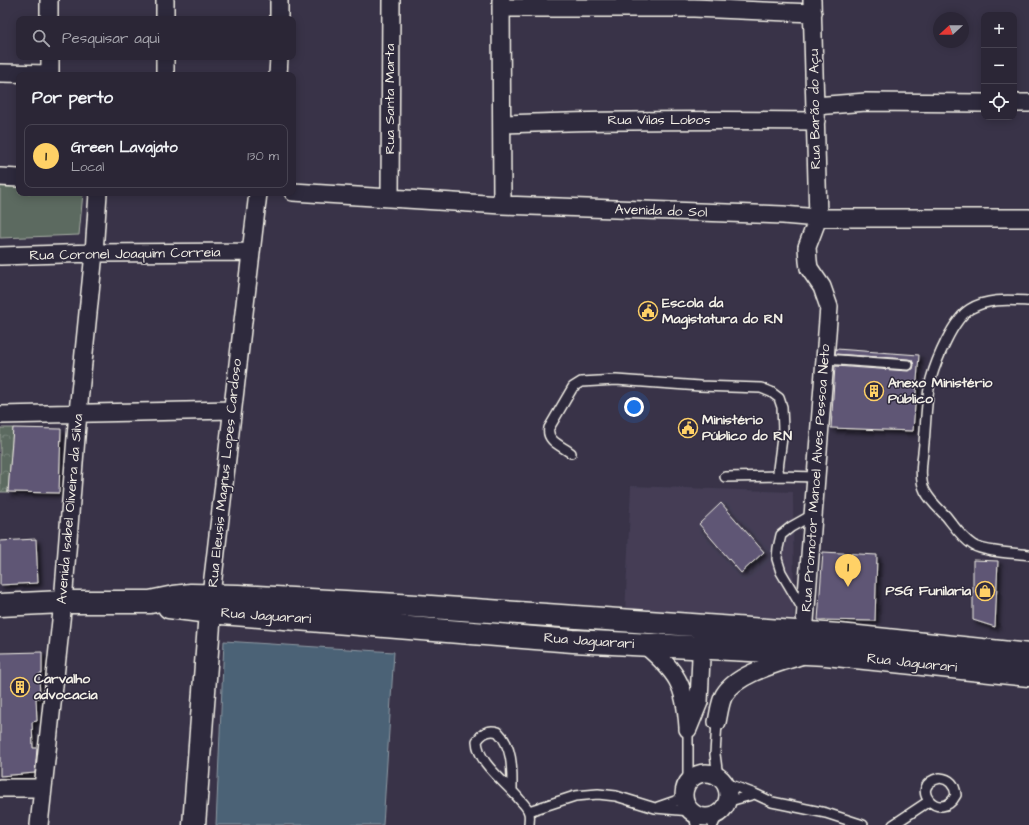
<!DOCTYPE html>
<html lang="pt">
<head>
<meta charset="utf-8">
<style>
  :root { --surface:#2b2636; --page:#332e3e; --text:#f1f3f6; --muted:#a6a5ad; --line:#474351; --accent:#ffd166 }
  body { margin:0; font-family:"Architects Daughter",sans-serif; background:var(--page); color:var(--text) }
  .controls { position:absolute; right:12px; top:12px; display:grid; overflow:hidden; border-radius:8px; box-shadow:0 2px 10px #0003 }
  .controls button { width:36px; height:36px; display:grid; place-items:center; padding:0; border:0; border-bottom:1px solid var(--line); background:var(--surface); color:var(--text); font:20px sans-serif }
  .compass { position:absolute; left:933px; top:12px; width:36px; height:36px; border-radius:50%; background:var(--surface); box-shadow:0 2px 10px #0003; rotate:249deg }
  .you { position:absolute; left:634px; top:407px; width:14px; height:14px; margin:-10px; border:3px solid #fff; border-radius:50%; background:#1a73e8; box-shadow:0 0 0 6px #1a73e833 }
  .badge { display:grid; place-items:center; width:26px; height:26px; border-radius:50%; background:var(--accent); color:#111; font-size:13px; font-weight:700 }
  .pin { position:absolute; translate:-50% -33px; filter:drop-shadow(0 1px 2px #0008) }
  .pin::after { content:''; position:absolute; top:21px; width:14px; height:12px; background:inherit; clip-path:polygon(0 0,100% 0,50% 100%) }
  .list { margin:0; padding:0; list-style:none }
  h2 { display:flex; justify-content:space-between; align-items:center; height:52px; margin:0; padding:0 16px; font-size:17px }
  h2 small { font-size:13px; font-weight:400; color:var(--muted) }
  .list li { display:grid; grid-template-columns:26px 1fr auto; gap:12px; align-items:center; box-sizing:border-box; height:64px; margin:0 8px 8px; padding:0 8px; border:1px solid var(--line); border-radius:8px }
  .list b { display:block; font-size:15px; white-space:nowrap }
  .list p { margin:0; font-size:13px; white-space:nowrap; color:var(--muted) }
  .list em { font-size:13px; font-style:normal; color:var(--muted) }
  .icon { flex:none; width:22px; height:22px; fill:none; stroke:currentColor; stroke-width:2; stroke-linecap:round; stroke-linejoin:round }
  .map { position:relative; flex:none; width:1029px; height:825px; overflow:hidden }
  .search { position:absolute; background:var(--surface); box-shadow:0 2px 10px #0003; left:16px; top:16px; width:280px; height:44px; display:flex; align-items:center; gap:10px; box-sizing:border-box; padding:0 14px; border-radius:8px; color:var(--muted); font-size:15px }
  .panel { position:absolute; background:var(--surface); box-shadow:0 2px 10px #0003; left:16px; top:72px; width:280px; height:124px; border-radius:8px }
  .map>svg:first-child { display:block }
  .built { fill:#443e55 }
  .green { fill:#5c6b61; stroke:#a8aea4 }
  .forest { fill:url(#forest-crowns); stroke:#a8aea4 }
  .water { fill:#4b6276; stroke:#8f9ba4 }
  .building { fill:#5f5774; stroke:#f4f1e8; filter:url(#shadow) }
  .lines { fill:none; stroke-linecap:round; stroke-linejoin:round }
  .service-casing { stroke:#f4f1e8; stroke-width:12 }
  .minor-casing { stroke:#f4f1e8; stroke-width:20 }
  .secondary-casing { stroke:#f4f1e8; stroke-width:25 }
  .service { stroke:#2f2a3d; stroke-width:9 }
  .minor { stroke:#2f2a3d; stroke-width:17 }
  .secondary { stroke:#2f2a3d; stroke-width:22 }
  .labels { text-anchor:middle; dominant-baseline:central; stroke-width:3; stroke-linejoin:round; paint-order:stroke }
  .street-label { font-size:14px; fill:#f4f1e8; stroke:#2f2a3d }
  .poi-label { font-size:14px; font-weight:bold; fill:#f4f1e8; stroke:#2f2a3d; text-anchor:start }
</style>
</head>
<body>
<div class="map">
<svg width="1029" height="825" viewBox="0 0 1029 825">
  <defs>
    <pattern id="forest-crowns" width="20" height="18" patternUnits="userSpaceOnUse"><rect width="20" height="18" fill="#5c6b61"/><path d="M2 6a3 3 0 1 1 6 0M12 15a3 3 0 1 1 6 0" fill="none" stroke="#748178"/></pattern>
    <filter id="shadow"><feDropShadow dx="3.5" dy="3.5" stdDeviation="2" flood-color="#0009"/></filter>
  </defs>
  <rect width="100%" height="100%" fill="#393348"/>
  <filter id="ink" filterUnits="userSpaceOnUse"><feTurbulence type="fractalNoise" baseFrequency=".025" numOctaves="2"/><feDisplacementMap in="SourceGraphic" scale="8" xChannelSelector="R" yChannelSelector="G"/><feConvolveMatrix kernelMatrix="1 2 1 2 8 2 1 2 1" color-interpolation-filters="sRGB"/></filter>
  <g filter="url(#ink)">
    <path class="built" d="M631,486L793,492L794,625L625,614Z"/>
    <path class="green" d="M0,180L19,181V193H83L79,235L0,238Z"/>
    <path class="forest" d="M0,428H13L8,492H0Z"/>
    <path class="water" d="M224,641L394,652L383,825H216Z"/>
    <path class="building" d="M836,349L919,355L913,431L831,428L835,366L908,371L913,369L914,365L912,360L908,359L835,354Z
      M13,428L61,429L59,493L8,492Z
      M721,503L764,552L741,573L699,524Z
      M36,539L38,583L0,585V541Z
      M823,552L877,555L875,621L818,620Z
      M973,560L998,561L995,627L973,620Z
      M42,652V674H39L40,698H36L37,721L32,722L33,748H37L35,773L0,776V653Z"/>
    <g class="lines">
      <defs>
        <path id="service" d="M1029,301C1009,300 988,298 970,309C953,319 936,361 931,379C926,398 926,423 924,443C923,457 918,477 925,491C930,501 938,508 946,516C954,526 962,538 973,545C984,552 1015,553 1029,555
          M825,359L908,365
          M571,453C562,446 546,441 549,428L573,387L581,382L616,380L700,386L761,388L771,392L779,398L782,407L783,430L778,469L779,476L817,477
          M725,477L779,476
          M804,611L781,572L777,559L778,548L781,535L791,527L814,514
          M717,722L715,754L718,777
          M940,778C950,779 955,785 956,795C940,825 906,785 940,778Z
          M723,782L755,794L772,802L826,813L863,825
          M688,783V729
          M512,789C512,770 513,747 498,732C489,729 482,733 477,741C478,764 506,782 520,800C524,804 528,808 529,813C530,817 529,821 529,825
          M726,802L755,794
          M658,807L684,798
          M529,811L575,796L598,794L616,796L655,808L691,811
          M694,813L696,825
          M713,825L718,814
          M893,825L929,801"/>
        <path id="minor" d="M49,0V19
          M279,0V19
          M501,0L502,205
          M501,8H694L813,13
          M165,19V0
          M50,57V75
          M0,73L50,74
          M165,75V57
          M278,75L279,57
          M1014,103H1029
          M815,106L866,102L984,103
          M502,124C607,120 711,120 816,121
          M0,177L19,178
          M293,192L502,205L783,215L818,218H1029
          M390,198L391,0
          M0,256L94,253L251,252
          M0,415L232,410
          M211,595L258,193
          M804,634L829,307L822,287L809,268L808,261L807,247L818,218L812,0
          M645,645C677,672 685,684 688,727
          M717,722C719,713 720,702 724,695C737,673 780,663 803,655
          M688,729L699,702L702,635
          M684 795a22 22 0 1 1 44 0a22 22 0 1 1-44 0Z
          M0,788H42
          M39,825L63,602L78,412L94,253L98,193"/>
        <path id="secondary" d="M0,605L63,602H150L174,597L191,595L238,596L416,606L839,635L1029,655
          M169,607L209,612L573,641L826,654L1029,675
          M194,825L211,598"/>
      </defs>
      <use href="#service" class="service-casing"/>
      <use href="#minor" class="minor-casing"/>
      <use href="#secondary" class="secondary-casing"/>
      <use href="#service" class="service"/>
      <use href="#minor" class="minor"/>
      <use href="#secondary" class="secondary"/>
    </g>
  </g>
  <defs>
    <symbol id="civic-ring" viewBox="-11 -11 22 22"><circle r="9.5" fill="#2f2a3d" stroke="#ffd166" stroke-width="1.5"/><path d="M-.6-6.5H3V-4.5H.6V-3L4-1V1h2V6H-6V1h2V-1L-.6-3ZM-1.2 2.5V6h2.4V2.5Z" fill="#ffd166"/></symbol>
    <symbol id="building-ring" viewBox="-11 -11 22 22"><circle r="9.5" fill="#2f2a3d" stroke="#ffd166" stroke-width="1.5"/><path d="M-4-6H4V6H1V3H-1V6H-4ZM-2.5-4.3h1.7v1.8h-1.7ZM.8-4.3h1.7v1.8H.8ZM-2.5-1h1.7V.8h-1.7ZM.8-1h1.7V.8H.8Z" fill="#ffd166"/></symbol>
    <symbol id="shop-ring" viewBox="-11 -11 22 22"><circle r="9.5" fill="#2f2a3d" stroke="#ffd166" stroke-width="1.5"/><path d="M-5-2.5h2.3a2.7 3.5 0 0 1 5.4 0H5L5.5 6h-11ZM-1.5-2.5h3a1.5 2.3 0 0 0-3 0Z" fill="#ffd166"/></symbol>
  </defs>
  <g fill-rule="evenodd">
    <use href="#civic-ring" x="637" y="300" width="22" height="22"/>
    <use href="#building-ring" x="863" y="380" width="22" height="22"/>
    <use href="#civic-ring" x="677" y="417" width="22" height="22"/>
    <use href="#shop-ring" x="974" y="580" width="22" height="22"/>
    <use href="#building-ring" x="9" y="676" width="22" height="22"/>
  </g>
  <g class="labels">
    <g class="street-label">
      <text transform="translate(390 99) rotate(-90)">Rua Santa Marta</text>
      <text transform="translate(815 109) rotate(-91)">Rua Barão do Açu</text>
      <text x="659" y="120">Rua Vilas Lobos</text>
      <text transform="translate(661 211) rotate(2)">Avenida do Sol</text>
      <text transform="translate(125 254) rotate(-1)">Rua Coronel Joaquim Correia</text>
      <text transform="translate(225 473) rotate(-84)">Rua Eleusis Magnus Lopes Cardoso</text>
      <text transform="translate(816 478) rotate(-86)">Rua Promotor Manoel Alves Pessoa Neto</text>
      <text transform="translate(70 509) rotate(-85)">Avenida Isabel Oliveira da Silva</text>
      <text transform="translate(266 616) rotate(4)">Rua Jaguarari</text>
      <text transform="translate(589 641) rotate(4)">Rua Jaguarari</text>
      <text transform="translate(912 663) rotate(6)">Rua Jaguarari</text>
    </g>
    <g class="poi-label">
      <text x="662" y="303">Escola da<tspan x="662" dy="16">Magistatura do RN</tspan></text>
      <text x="888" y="383">Anexo Ministério<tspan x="888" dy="16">Público</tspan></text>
      <text x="702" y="420">Ministério<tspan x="702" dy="16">Público do RN</tspan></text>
      <text x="971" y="591" text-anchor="end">PSG Funilaria</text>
      <text x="34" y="679">Carvalho<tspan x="34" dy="16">advocacia</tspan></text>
    </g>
  </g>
</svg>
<div class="controls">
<button>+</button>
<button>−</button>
<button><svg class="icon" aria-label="locate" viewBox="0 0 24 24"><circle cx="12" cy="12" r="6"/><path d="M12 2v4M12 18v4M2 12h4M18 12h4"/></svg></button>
</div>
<svg class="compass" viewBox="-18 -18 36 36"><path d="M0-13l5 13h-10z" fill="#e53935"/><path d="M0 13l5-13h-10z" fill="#a6a5ad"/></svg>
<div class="you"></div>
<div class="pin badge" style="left:848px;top:587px">1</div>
<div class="search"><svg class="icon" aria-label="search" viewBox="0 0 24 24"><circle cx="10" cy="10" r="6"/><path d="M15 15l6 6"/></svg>Pesquisar aqui</div>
<section class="panel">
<h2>Por perto<small></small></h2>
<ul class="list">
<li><span class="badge">1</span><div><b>Green Lavajato</b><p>Local</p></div><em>130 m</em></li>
</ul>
</section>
</div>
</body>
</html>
